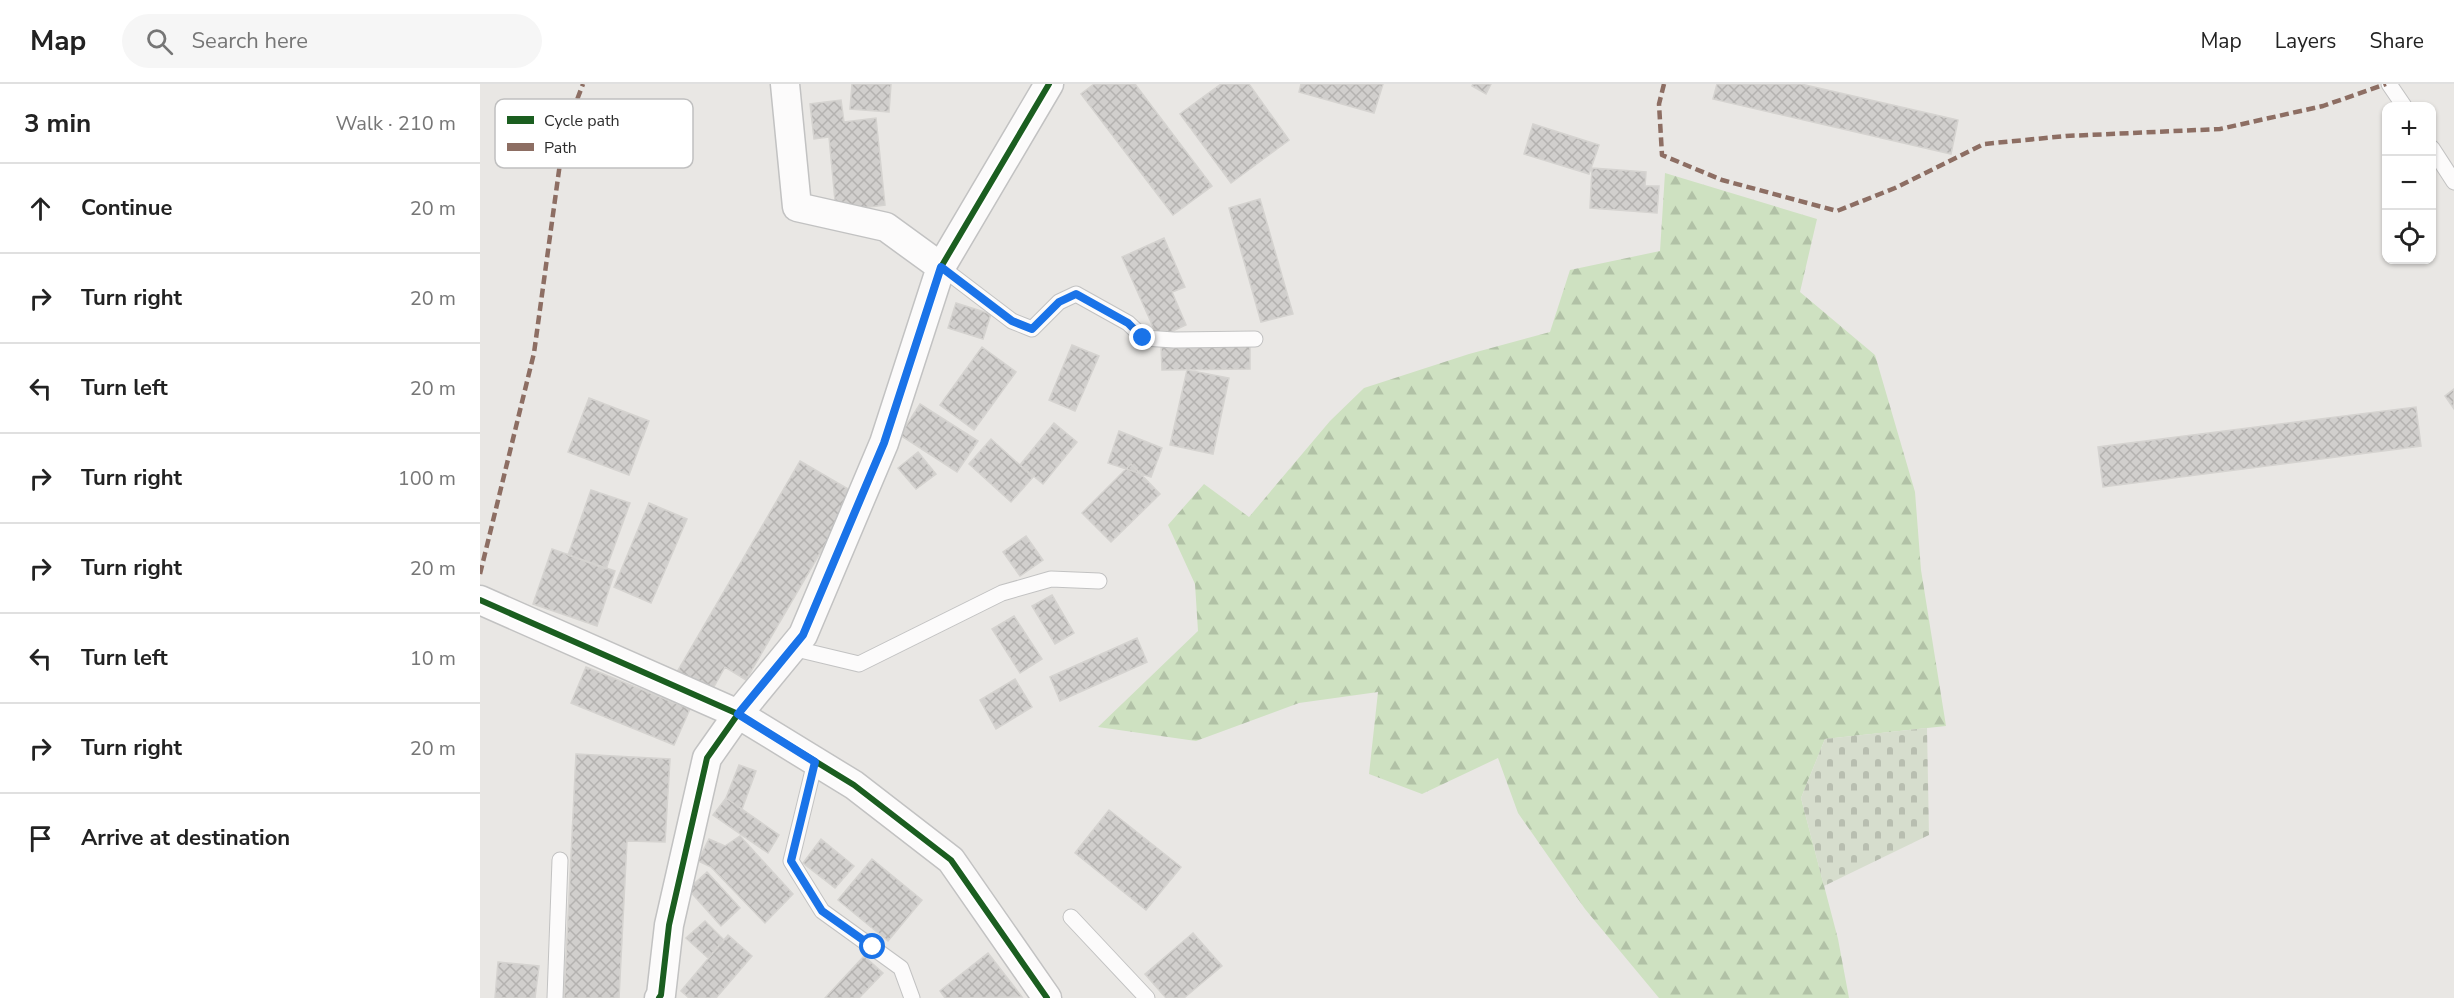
<!DOCTYPE html>
<html lang="en">
<head>
<meta charset="utf-8">
<style>
  :root { --surface:#fff; --page:#f6f6f6; --text:#222; --muted:#767676; --line:#e0e0e0 }
  body { margin:0; font-family:"Nunito Sans",sans-serif; background:var(--page); color:var(--text) }
  .controls { position:absolute; right:18px; top:18px; display:grid; overflow:hidden; border-radius:12px; box-shadow:0 2px 4px #0004 }
  .controls button { width:54px; height:54px; display:grid; place-items:center; padding:0; border:0; border-bottom:2px solid var(--line); background:var(--surface); color:var(--text); font:30px sans-serif }
  .stop { position:absolute; width:18px; height:18px; margin:-14px; border:4px solid #1a73e8; border-radius:50%; background:#fff }
  .stop.end { background:#1a73e8; border-color:#fff; box-shadow:0 2px 6px #0008 }
  .list { margin:0; padding:0; list-style:none }
  h2 { display:flex; justify-content:space-between; align-items:center; height:78px; margin:0; padding:0 24px; font-size:26px }
  h2 small { font-size:20px; font-weight:400; color:var(--muted) }
  .list li { display:grid; grid-template-columns:39px 1fr auto; gap:18px; align-items:center; box-sizing:border-box; height:90px; padding:0 24px; border-top:2px solid var(--line) }
  .list b { display:block; font-size:22px; white-space:nowrap }
  .list em { font-size:20px; font-style:normal; color:var(--muted) }
  .icon { flex:none; width:33px; height:33px; fill:none; stroke:currentColor; stroke-width:2; stroke-linecap:round; stroke-linejoin:round }
  .map { position:relative; flex:none; width:1974px; height:914px; overflow:hidden }
  header { display:flex; align-items:center; gap:36px; box-sizing:border-box; height:84px; padding:0 30px; background:var(--surface); border-bottom:2px solid var(--line) }
  header strong { font-size:28px }
  nav { display:flex; gap:33px; margin-inline-start:auto; font-size:21px }
  .search { width:420px; height:54px; background:var(--page); display:flex; align-items:center; gap:15px; box-sizing:border-box; padding:0 21px; border-radius:33px; color:var(--muted); font-size:22px }
  main { display:flex }
  aside { flex:1; background:var(--surface) }
  .map>svg:first-child { display:block }
  .forest { fill:url(#forest-firs) }
  .cemetery { fill:url(#cemetery-stones) }
  .building { fill:url(#building-cross-hatch); stroke:#d5d3d0; stroke-width:1.5 }
  .lines { fill:none; stroke-linecap:round; stroke-linejoin:round }
  .lane-casing { stroke:#c2c2c2; stroke-width:17 }
  .street-casing { stroke:#c2c2c2; stroke-width:31 }
  .lane { stroke:#fcfbfb; stroke-width:15 }
  .street { stroke:#fcfbfb; stroke-width:28 }
  .quiet { stroke:#8d6e63; stroke-width:4.5; stroke-dasharray:9 4.5; stroke-linecap:butt }
  .cycleway-casing { stroke:#fff; stroke-width:10 }
  .cycleway { stroke:#1b5e20; stroke-width:6 }
  .route { stroke:#1a73e8; stroke-width:8 }
  .key { fill:#fff; stroke:#c0c0c0; stroke-width:1.5 }
  .key-label { font-size:16px; fill:#2d2d2d }
</style>
</head>
<body>
<header>
<strong>Map</strong>
<div class="search"><svg class="icon" aria-label="search" viewBox="0 0 24 24"><circle cx="10" cy="10" r="6"/><path d="M15 15l6 6"/></svg>Search here</div>
<nav><a>Map</a><a>Layers</a><a>Share</a></nav>
</header>
<main>
<aside>
<h2>3 min<small>Walk · 210 m</small></h2>
<ul class="list">
<li><svg class="icon" aria-label="ahead" viewBox="0 0 24 24"><path d="M12 20V5M6 11l6-6 6 6"/></svg><div><b>Continue</b></div><em>20 m</em></li>
<li><svg class="icon" aria-label="right" viewBox="0 0 24 24"><path d="M7 20v-9h11M14 6l5 5-5 5"/></svg><div><b>Turn right</b></div><em>20 m</em></li>
<li><svg class="icon" aria-label="left" viewBox="0 0 24 24"><path d="M17 20v-9H6M10 6l-5 5 5 5"/></svg><div><b>Turn left</b></div><em>20 m</em></li>
<li><svg class="icon" aria-label="right" viewBox="0 0 24 24"><path d="M7 20v-9h11M14 6l5 5-5 5"/></svg><div><b>Turn right</b></div><em>100 m</em></li>
<li><svg class="icon" aria-label="right" viewBox="0 0 24 24"><path d="M7 20v-9h11M14 6l5 5-5 5"/></svg><div><b>Turn right</b></div><em>20 m</em></li>
<li><svg class="icon" aria-label="left" viewBox="0 0 24 24"><path d="M17 20v-9H6M10 6l-5 5 5 5"/></svg><div><b>Turn left</b></div><em>10 m</em></li>
<li><svg class="icon" aria-label="right" viewBox="0 0 24 24"><path d="M7 20v-9h11M14 6l5 5-5 5"/></svg><div><b>Turn right</b></div><em>20 m</em></li>
<li><svg class="icon" aria-label="arrive" viewBox="0 0 24 24"><path d="M6 21V4h12l-3 4 3 4H6"/></svg><div><b>Arrive at destination</b></div></li>
</ul>
</aside>
<div class="map">
<svg width="1974" height="914" viewBox="0 0 1974 914">
  <defs>
    <pattern id="forest-firs" width="22" height="20" patternUnits="userSpaceOnUse" patternTransform="scale(1.5)"><rect width="22" height="20" fill="#cee1c1"/><path d="M5 1l3.5 6h-7zM16 11l3.5 6h-7z" fill="#b1c1a6"/></pattern>
    <pattern id="cemetery-stones" width="16" height="16" patternUnits="userSpaceOnUse" patternTransform="scale(1.5)"><rect width="16" height="16" fill="#d6ddcd"/><path d="M2 7V4a2 2 0 0 1 4 0v3zM10 15v-3a2 2 0 0 1 4 0v3z" fill="#b8beb0"/></pattern>
    <pattern id="building-cross-hatch" width="8" height="8" patternUnits="userSpaceOnUse" patternTransform="scale(1.5)"><rect width="8" height="8" fill="#d1cfcd"/><path d="M0 0l8 8M0 8l8-8" fill="none" stroke="#b4b2b0"/></pattern>
  </defs>
  <rect width="100%" height="100%" fill="#e9e7e4"/>
  <path class="forest" d="M1185,89L1337,135L1320,208L1395,271L1435,408L1441,486L1466,642L1345,655L1321,714L1358,855L1369,914H1179L1105,825L1038,729L1018,674L942,710L889,690L898,608L819,619L716,657L618,643L718,547L715,500L688,441L724,400L769,433L850,337L884,304L989,270L1070,248L1090,186L1180,167Z"/>
  <path class="cemetery" d="M1447,644L1449,751L1344,802L1321,714L1345,655Z"/>
  <path class="building" d="M372,0H411L409,28L370,25Z
    M614,0H655L732,102L693,131L601,10Z
    M741,0H769L809,56L751,99L700,30Z
    M821,0H903L894,29L819,8Z
    M993,0H1011L1006,10L992,2Z
    M1237,0H1321L1478,36L1471,70L1233,15Z
    M361,16L364,38L396,34L405,121L356,127L349,53L334,55L330,20Z
    M1053,40L1119,61L1109,90L1044,70Z
    M1112,84L1166,88L1165,102H1179L1177,129L1110,124Z
    M780,115L813,230L781,238L749,124Z
    M684,154L705,203L692,208L706,241L678,254L642,173Z
    M476,219L511,230L503,255L468,244Z
    M770,259V285L682,286L681,261Z
    M592,261L619,272L595,327L569,316Z
    M502,263L536,288L494,346L460,321Z
    M707,286L749,294L733,370L690,361Z
    M1974,305V325L1965,312Z
    M109,314L169,337L149,391L88,368Z
    M440,320L498,357L477,388L420,351Z
    M1936,323L1941,362L1623,403L1618,363Z
    M574,339L597,358L563,400L540,381Z
    M639,347L682,364L671,393L628,379Z
    M511,355L553,393L531,418L489,380Z
    M438,368L456,390L436,405L418,384Z
    M320,377L375,409L266,596L245,583L231,608L197,588Z
    M651,380L680,410L631,458L602,429Z
    M111,406L150,419L126,485L88,471Z
    M169,419L207,435L171,519L134,503Z
    M546,452L563,476L540,492L523,468Z
    M72,465L135,487L117,542L53,520Z
    M572,511L594,549L575,560L552,522Z
    M534,532L562,575L540,589L512,545Z
    M657,554L667,578L580,617L570,593Z
    M106,583L210,625L194,661L91,619Z
    M535,595L552,623L516,645L500,616Z
    M96,670L190,675L185,758L147,757L139,914H84Z
    M259,681L276,687L262,725L246,714Z
    M246,714L299,751L288,769L233,731Z
    M629,726L701,783L666,826L595,769Z
    M260,752L313,810L285,839L231,783L218,777L229,755L245,762Z
    M341,755L374,782L355,804L323,779Z
    M392,775L442,816L408,857L358,816Z
    M227,788L260,824L241,842L208,805Z
    M225,837L244,856L228,874L206,854Z
    M713,849L742,882L704,914H686L665,890Z
    M248,851L272,872L236,914H209L201,907Z
    M508,869L542,913L465,914L460,907Z
    M384,872L403,889L379,914H345Z
    M18,878L59,882L55,914H15Z"/>
  <g class="lines">
    <defs>
      <path id="lane" d="M1909,0L1924,22
        M1952,64L1974,98
        M461,183L532,237L552,245L579,218L596,210L648,239L664,254L694,256L775,255
        M312,564L379,580L522,509L571,495L619,497
        M335,678L311,777L342,827L421,884L432,914
        M591,833L667,914
        M75,914L80,776"/>
      <path id="street" d="M305,0L317,123L406,143L461,183
        M0,516L258,630L323,551L404,359L461,183L569,0
        M179,914L181,911L189,841L227,674L258,630L374,701L471,776L567,914"/>
    </defs>
    <use href="#lane" class="lane-casing"/>
    <use href="#street" class="street-casing"/>
    <use href="#lane" class="lane"/>
    <use href="#street" class="street"/>
    <path class="quiet" d="M1184,0L1179,20L1182,71L1242,96L1357,127L1415,104L1504,60L1586,52L1740,45L1843,22L1906,0
      M0,490L54,269L84,50L103,0"/>
    <defs>
      <path id="cycleway" d="M0,516L258,630L323,551L404,359L461,183L569,0
        M179,914L181,911L189,841L227,674L258,630L374,701L471,776L567,914"/>
    </defs>
    <use href="#cycleway" class="cycleway-casing"/>
    <use href="#cycleway" class="cycleway"/>
  </g>
  <g class="lines">
    <path class="route" d="M393,863L342,827L311,777L335,678L258,630L323,551L404,359L461,183L532,237L552,245L579,218L596,210L648,239L663,254"/>
  </g>
  <rect x="15" y="15" width="198" height="69" rx="9" class="key"/>
  <rect x="27" y="32" width="27" height="8" fill="#1b5e20"/>
  <rect x="27" y="59" width="27" height="8" fill="#8d6e63"/>
  <g class="key-label">
    <text x="64" y="42">Cycle path</text>
    <text x="64" y="69">Path</text>
  </g>
</svg>
<div class="controls">
<button>+</button>
<button>−</button>
<button><svg class="icon" aria-label="locate" viewBox="0 0 24 24"><circle cx="12" cy="12" r="6"/><path d="M12 2v4M12 18v4M2 12h4M18 12h4"/></svg></button>
</div>
<div class="stop" style="left:393px;top:863px"></div>
<div class="stop end" style="left:663px;top:254px"></div>
</div>
</main>
</body>
</html>
